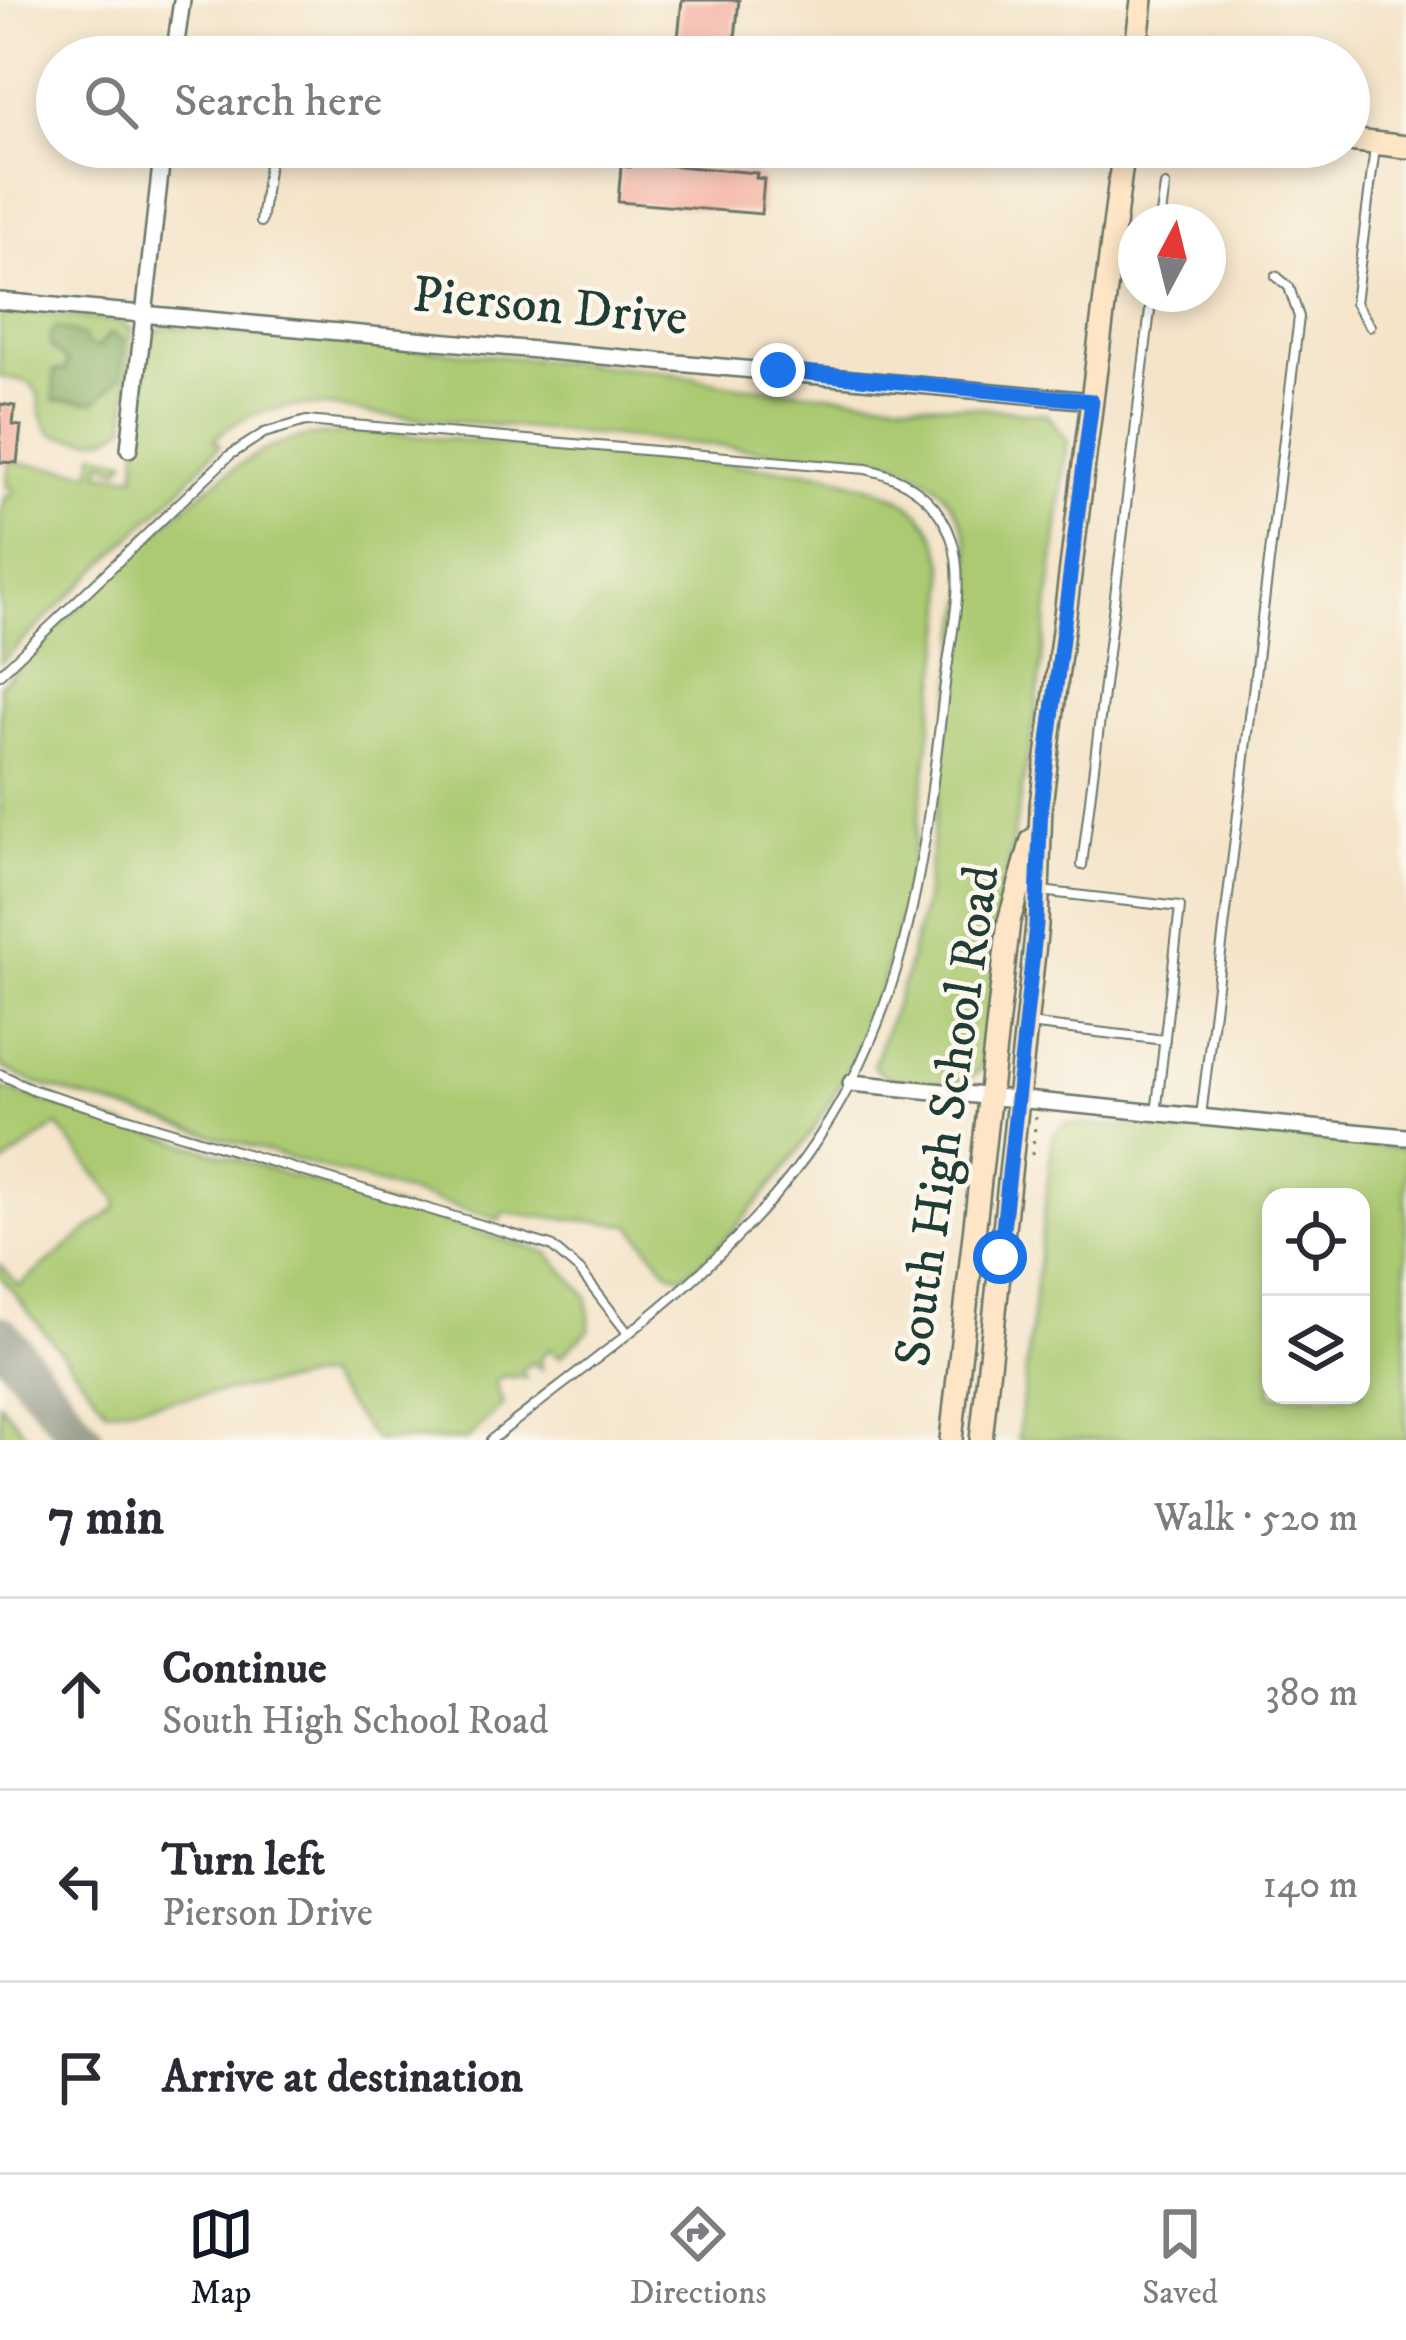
<!DOCTYPE html>
<html lang="en">
<head>
<meta charset="utf-8">
<style>
  :root { --surface:#fff; --page:#f2f2f3; --text:#2b2b33; --muted:#7c7c81; --line:#e1e1e2; --accent:#111827 }
  body { margin:0; font-family:"IM FELL DW Pica",serif; background:var(--page); color:var(--text) }
  .controls { position:absolute; right:36px; bottom:36px; display:grid; overflow:hidden; border-radius:24px; box-shadow:0 6px 18px #0003 }
  .controls button { width:108px; height:108px; display:grid; place-items:center; padding:0; border:0; border-bottom:3px solid var(--line); background:var(--surface); color:var(--text); font:60px sans-serif }
  .compass { position:absolute; left:1118px; top:204px; width:108px; height:108px; border-radius:50%; background:var(--surface); box-shadow:0 6px 18px #0003; rotate:7deg }
  .stop { position:absolute; width:36px; height:36px; margin:-27px; border:9px solid #1a73e8; border-radius:50%; background:#fff }
  .stop.end { background:#1a73e8; border-color:#fff; box-shadow:0 3px 12px #0008 }
  .list { margin:0; padding:0; list-style:none }
  h2 { display:flex; justify-content:space-between; align-items:center; height:156px; margin:0; padding:0 48px; font-size:51px }
  h2 small { font-size:39px; font-weight:400; color:var(--muted) }
  .list li { display:grid; grid-template-columns:78px 1fr auto; gap:36px; align-items:center; box-sizing:border-box; height:192px; padding:0 48px; border-top:3px solid var(--line) }
  .list b { display:block; font-size:45px; white-space:nowrap }
  .list p { margin:0; font-size:39px; white-space:nowrap; color:var(--muted) }
  .list em { font-size:39px; font-style:normal; color:var(--muted) }
  .icon { flex:none; width:66px; height:66px; fill:none; stroke:currentColor; stroke-width:2; stroke-linecap:round; stroke-linejoin:round }
  .map { position:relative; flex:none; width:1406px; height:1440px; overflow:hidden }
  .search { position:absolute; background:var(--surface); box-shadow:0 6px 18px #0003; left:36px; right:36px; top:36px; height:132px; display:flex; align-items:center; gap:30px; box-sizing:border-box; padding:0 42px; border-radius:66px; color:var(--muted); font-size:45px }
  .sheet { height:732px; background:var(--surface) }
  nav { display:flex; justify-content:space-around; align-items:center; box-sizing:border-box; height:168px; border-top:3px solid var(--line); background:var(--surface); font-size:33px; color:var(--muted) }
  nav a { display:grid; justify-items:center; gap:6px }
  nav .on { color:var(--accent) }
  .map>svg:first-child { display:block }
  .green { fill:#abca72; stroke:#658453; stroke-width:3; fill-rule:evenodd }
  .forest { fill:#88ae64; stroke:#54764c; stroke-width:3 }
  .lines { fill:none; stroke-linecap:round; stroke-linejoin:round }
  .taxiway { stroke:#8a907e; stroke-width:42 }
  .building { fill:#f5b0a1 }
  .lane-casing { stroke:#6a7768; stroke-width:12 }
  .street-casing { stroke:#6a7768; stroke-width:20 }
  .secondary-casing { stroke:#6a7768; stroke-width:26 }
  .path { stroke:#6a7768; stroke-width:3; stroke-dasharray:3 9; stroke-linecap:butt }
  .lane { stroke:#fff; stroke-width:8 }
  .street { stroke:#fff; stroke-width:15 }
  .secondary { stroke:#fde5c5; stroke-width:21 }
  .route { stroke:#1a73e8; stroke-width:15 }
  .labels { text-anchor:middle; dominant-baseline:central; stroke-width:9; stroke-linejoin:round; paint-order:stroke }
  .street-label { font-size:51px; fill:#1f3d34; stroke:#fbf7ec }
</style>
</head>
<body>
<div class="map">
<svg width="1406" height="1440" viewBox="0 0 1406 1440">
  <rect width="100%" height="100%" fill="#fbf7ec"/>
  <filter id="ink" filterUnits="userSpaceOnUse"><feTurbulence type="fractalNoise" baseFrequency=".00833" numOctaves="2"/><feDisplacementMap in="SourceGraphic" scale="24" xChannelSelector="R" yChannelSelector="G"/><feConvolveMatrix kernelMatrix="1 2 1 2 8 2 1 2 1" color-interpolation-filters="sRGB"/></filter>
  <filter id="wash" filterUnits="userSpaceOnUse"><feTurbulence type="fractalNoise" baseFrequency=".004" numOctaves="4" result="noise"/><feDisplacementMap in="SourceGraphic" scale="48" xChannelSelector="R" yChannelSelector="G"/><feGaussianBlur stdDeviation="2.7" result="paint"/><feColorMatrix in="noise" values="0 0 0 0 0 0 0 0 0 0 0 0 0 0 0 0 0 1.4 0 .05"/><feComposite in="paint" operator="in"/></filter>
  <g filter="url(#wash)">
    <rect width="100%" height="100%" fill="#f4e4c9"/>
    <path class="green" d="M0,310L118,321L131,328L126,424C109,446 75,440 50,433C27,400 57,382 0,377Z
      M165,326L653,370L738,386L1047,414L1068,441L1035,719L1002,897L982,1067C967,1092 889,1088 873,1066L905,978L925,900L961,619C995,517 931,447 827,456L371,414C322,400 252,401 214,440L220,445L178,492L0,663V517L6,496L13,495V488L7,487L9,462L92,472L94,453L126,460L119,469L102,462L100,473L135,476L148,338Z
      M370,432L826,473C867,489 908,488 933,532C959,578 940,653 934,702C912,884 894,1038 772,1185C745,1218 717,1251 683,1276L668,1272L631,1225L503,1213L500,1220L35,1083L0,1066V685C69,621 197,475 279,444C307,433 340,434 370,432Z
      M0,1088L548,1253L587,1296L590,1329L560,1357L550,1349L540,1358L542,1370L532,1362L521,1371L526,1378L503,1376L495,1382L503,1405L466,1440H375L324,1376L107,1410L0,1276V1264L19,1286L117,1207V1200L57,1125L0,1167Z
      M1064,1124L1192,1128L1406,1149V1440H1018L1053,1136ZM1271,1197H1361V1395H1271Z
      M0,1403L4,1407L30,1440H0Z"/>
    <path class="forest" d="M56,327L82,335L88,345L98,348L110,333L124,340L121,377L95,402L54,400V371L66,370L67,361L50,346V334Z"/>
    <g class="lines">
      <path class="taxiway" d="M0,1336L83,1440"/>
    </g>
    <g id="blocks">
      <path class="building" d="M682,0H739L733,57H676Z
        M630,162L757,173L756,178L764,179L761,214L618,202L621,166L630,167Z
        M0,404L15,406L13,425L21,426L17,463L0,462Z"/>
    </g>
  </g>
  <g filter="url(#ink)">
    <use href="#blocks" fill-opacity="0" stroke="#6a7768" stroke-width="3"/>
    <g class="lines">
      <defs>
        <path id="lane" d="M261,222L271,147
          M1160,222L1165,186
          M1114,256L1136,259
          M1370,326L1355,303L1375,148
          M0,674L230,455L264,433L306,421L866,469C905,477 939,500 952,540C966,584 950,639 945,684C924,856 911,1010 806,1156C723,1272 601,1353 491,1440
          M1082,865L1152,294
          M1040,891L1180,907L1156,1114
          M1028,1024L1165,1040
          M0,1074L34,1090L551,1246L580,1271L627,1332
          M1201,1116L1299,317L1289,287L1276,276"/>
        <path id="street" d="M174,57L182,0
          M0,301L1092,401
          M129,449L163,147
          M851,1083L1406,1137"/>
        <path id="secondary" d="M1135,57L1142,0
          M1349,140L1406,147
          M951,1440L1009,921L1032,840
          M981,1440L1037,925L1041,805L1124,147"/>
      </defs>
      <use href="#lane" class="lane-casing"/>
      <use href="#street" class="street-casing"/>
      <use href="#secondary" class="secondary-casing"/>
      <path class="path" d="M1032,1155L1036,1117"/>
      <use href="#lane" class="lane"/>
      <use href="#street" class="street"/>
      <use href="#secondary" class="secondary"/>
    </g>
  </g>
  <g class="lines" filter="url(#ink)">
    <path class="route" d="M778,370L1092,401L1041,805L1036,925L1000,1257"/>
  </g>
  <g class="labels">
    <g class="street-label">
      <text transform="translate(550 307) rotate(5)">Pierson Drive</text>
      <text transform="translate(948 1116) rotate(-82)">South High School Road</text>
    </g>
  </g>
</svg>
<div class="controls">
<button><svg class="icon" aria-label="locate" viewBox="0 0 24 24"><circle cx="12" cy="12" r="6"/><path d="M12 2v4M12 18v4M2 12h4M18 12h4"/></svg></button>
<button><svg class="icon" aria-label="layers" viewBox="0 0 24 24"><path d="M12 4l9 5-9 5-9-5zM3 14l9 5 9-5"/></svg></button>
</div>
<svg class="compass" viewBox="-18 -18 36 36"><path d="M0-13l5 13h-10z" fill="#e53935"/><path d="M0 13l5-13h-10z" fill="#7c7c81"/></svg>
<div class="stop" style="left:1000px;top:1257px"></div>
<div class="stop end" style="left:778px;top:370px"></div>
<div class="search"><svg class="icon" aria-label="search" viewBox="0 0 24 24"><circle cx="10" cy="10" r="6"/><path d="M15 15l6 6"/></svg>Search here</div>
</div>
<section class="sheet">
<h2>7 min<small>Walk · 520 m</small></h2>
<ul class="list">
<li><svg class="icon" aria-label="ahead" viewBox="0 0 24 24"><path d="M12 20V5M6 11l6-6 6 6"/></svg><div><b>Continue</b><p>South High School Road</p></div><em>380 m</em></li>
<li><svg class="icon" aria-label="left" viewBox="0 0 24 24"><path d="M17 20v-9H6M10 6l-5 5 5 5"/></svg><div><b>Turn left</b><p>Pierson Drive</p></div><em>140 m</em></li>
<li><svg class="icon" aria-label="arrive" viewBox="0 0 24 24"><path d="M6 21V4h12l-3 4 3 4H6"/></svg><div><b>Arrive at destination</b></div></li>
</ul>
</section>
<nav>
<a class="on"><svg class="icon" aria-label="map" viewBox="0 0 24 24"><path d="M3 6l6-2 6 2 6-2v14l-6 2-6-2-6 2zM9 4v14M15 6v14"/></svg>Map</a>
<a><svg class="icon" aria-label="directions" viewBox="0 0 24 24"><path d="M12 3l9 9-9 9-9-9zM9 14v-3h6M13 9l2 2-2 2"/></svg>Directions</a>
<a><svg class="icon" aria-label="saved" viewBox="0 0 24 24"><path d="M7 4h10v16l-5-4-5 4z"/></svg>Saved</a>
</nav>
</body>
</html>
